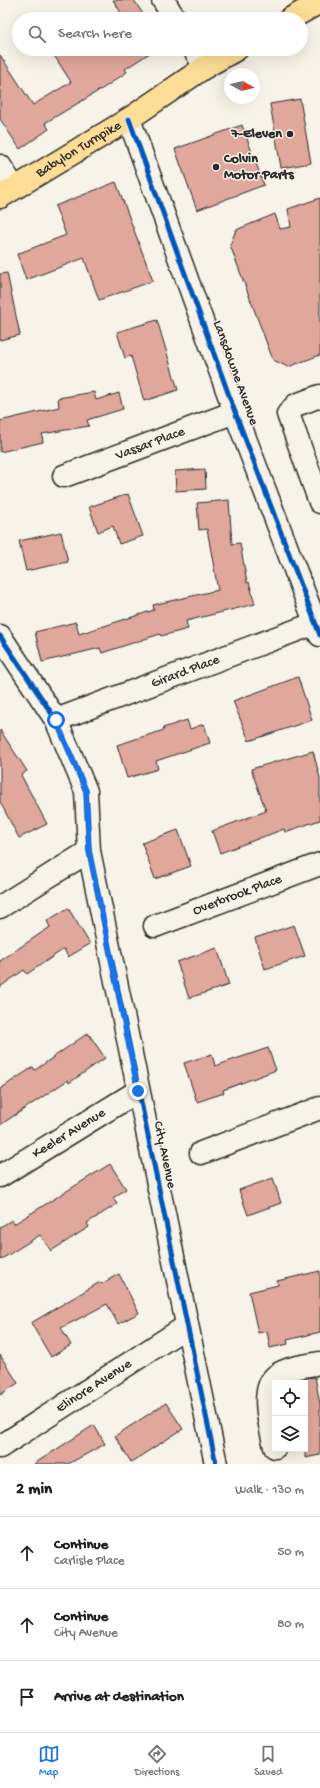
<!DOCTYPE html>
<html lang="en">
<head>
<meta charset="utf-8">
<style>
  :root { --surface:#fff; --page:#f2f2f2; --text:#202124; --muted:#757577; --line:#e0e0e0; --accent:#1a73e8 }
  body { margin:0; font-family:"Gochi Hand",sans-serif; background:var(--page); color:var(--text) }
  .controls { position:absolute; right:12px; bottom:12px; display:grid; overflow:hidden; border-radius:0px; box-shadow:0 4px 16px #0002 }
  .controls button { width:36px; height:36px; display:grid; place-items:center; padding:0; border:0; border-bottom:1px solid var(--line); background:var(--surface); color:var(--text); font:20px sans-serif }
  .compass { position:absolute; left:224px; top:68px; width:36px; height:36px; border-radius:50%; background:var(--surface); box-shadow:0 4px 16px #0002; rotate:98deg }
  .stop { position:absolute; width:12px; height:12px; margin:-9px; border:3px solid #1a73e8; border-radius:50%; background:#fff }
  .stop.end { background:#1a73e8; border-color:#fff; box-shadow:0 1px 4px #0008 }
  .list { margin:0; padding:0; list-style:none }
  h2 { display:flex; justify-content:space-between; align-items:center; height:52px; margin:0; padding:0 16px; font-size:17px }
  h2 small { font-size:13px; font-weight:400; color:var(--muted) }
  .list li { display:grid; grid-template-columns:26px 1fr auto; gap:12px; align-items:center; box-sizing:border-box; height:72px; padding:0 16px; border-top:1px solid var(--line) }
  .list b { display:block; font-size:15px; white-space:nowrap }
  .list p { margin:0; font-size:13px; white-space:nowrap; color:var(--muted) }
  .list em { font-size:13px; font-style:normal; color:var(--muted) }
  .icon { flex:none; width:22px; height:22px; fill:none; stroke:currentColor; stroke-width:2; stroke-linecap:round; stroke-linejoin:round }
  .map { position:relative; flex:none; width:320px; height:1464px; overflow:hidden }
  .search { position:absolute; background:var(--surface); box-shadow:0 4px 16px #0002; left:12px; right:12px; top:12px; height:44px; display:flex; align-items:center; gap:10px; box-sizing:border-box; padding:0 14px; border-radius:22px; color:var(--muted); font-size:15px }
  .sheet { height:268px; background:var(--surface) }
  nav { display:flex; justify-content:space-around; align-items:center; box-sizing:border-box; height:56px; border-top:1px solid var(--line); background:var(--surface); font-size:11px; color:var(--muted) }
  nav a { display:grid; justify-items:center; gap:2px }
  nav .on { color:var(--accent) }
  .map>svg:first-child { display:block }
  .building { fill:#e0a79c; stroke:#2b2b2b }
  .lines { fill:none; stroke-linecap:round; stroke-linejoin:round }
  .minor-casing { stroke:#2b2b2b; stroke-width:25 }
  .major-casing { stroke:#2b2b2b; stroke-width:25 }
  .minor { stroke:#f7f3e8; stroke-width:22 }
  .major { stroke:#fedd96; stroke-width:22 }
  .cycleway-casing { stroke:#f7f3e8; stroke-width:8 }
  .cycleway { stroke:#0057b8; stroke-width:5 }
  .route { stroke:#1a73e8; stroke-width:5 }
  .poi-dot { fill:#2b2b2b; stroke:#f7f3e8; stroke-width:1.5 }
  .labels { text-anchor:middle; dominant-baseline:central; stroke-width:3; stroke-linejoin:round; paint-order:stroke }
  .poi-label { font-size:14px; font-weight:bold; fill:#2b2b2b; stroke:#f7f3e8; text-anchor:end }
  .street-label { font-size:14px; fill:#2b2b2b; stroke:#f7f3e8 }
</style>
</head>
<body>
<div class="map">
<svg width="320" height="1464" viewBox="0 0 320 1464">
  <rect width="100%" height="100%" fill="#f7f3e8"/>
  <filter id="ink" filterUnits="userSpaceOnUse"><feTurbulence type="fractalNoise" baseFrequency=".025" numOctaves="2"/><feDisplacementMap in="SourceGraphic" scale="8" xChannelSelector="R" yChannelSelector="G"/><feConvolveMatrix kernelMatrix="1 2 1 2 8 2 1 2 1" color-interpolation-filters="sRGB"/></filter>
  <g filter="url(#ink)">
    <path class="building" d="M113,0H134L146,19H125Z
      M50,49H156L125,69L127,72L105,87L45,123L49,129L20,149L0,119V55L33,105L71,82Z
      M300,99L311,163L281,168L270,104Z
      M242,125L264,185L197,210L175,149Z
      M116,182L153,281L99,300L84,258L26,280L17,254L66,235L55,206Z
      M320,198V355L288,367L273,360L230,245L236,230L275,214L280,229L291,227L288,209Z
      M7,273L20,335L0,340V274Z
      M157,320L178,390L144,401L131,356L125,358L117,332Z
      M94,392L96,400L119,393L123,409L87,420L89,426L42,434L43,442L0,452V421L59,407L58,398Z
      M205,469L206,489L176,491L175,471Z
      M128,494L143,536L119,544L113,526L98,532L89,507Z
      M229,500L232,544L240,543L247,583L249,582L255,604L186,621L188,629L161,636L160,634L102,653L100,648L42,662L35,632L76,622L79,634L154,610L153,605L218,590L207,529L199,530L197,503Z
      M61,532L68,562L26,571L19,541Z
      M298,677L312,720L249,741L233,701Z
      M187,720L190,729L204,724L210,743L156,761L158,769L127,778L117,745L164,730L163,728Z
      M0,730L27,771L21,775L47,824L19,838L0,802Z
      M313,751L320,778V820L285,832L284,829L220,853L212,831L266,811L251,769Z
      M178,830L191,866L155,879L142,843Z
      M68,908L90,944L68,957L64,949L27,974L24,970L0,987V961L50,927L47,921Z
      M294,925L305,956L265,969L255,938Z
      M217,948L229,985L189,998L177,962Z
      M88,1033L105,1058L69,1083L68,1080L0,1125V1089L33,1067L35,1070Z
      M268,1048L276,1070L223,1090L224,1093L197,1102L184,1063L212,1054L215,1066Z
      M110,1164L126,1189L113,1198L117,1204L87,1223L89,1227L51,1251L40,1235L0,1260V1227L12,1220L14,1224Z
      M273,1178L281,1203L248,1215L239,1190Z
      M320,1271V1332L287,1340L288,1344L270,1348L267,1331L258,1333L249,1292L278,1285L277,1281Z
      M119,1274L139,1313L118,1324L107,1304L61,1328L71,1345L51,1357L31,1323L100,1282L101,1284Z
      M0,1355L18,1383L0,1395Z
      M315,1377L320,1404V1455L305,1458V1378Z
      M166,1403L183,1429L131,1462L115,1436Z
      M94,1425L105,1444L68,1464H34Z"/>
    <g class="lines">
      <defs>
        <g id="minor">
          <path d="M163,0L175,19"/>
          <path d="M194,49L205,67"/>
          <path d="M129,119L235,412L320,635"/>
          <path d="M0,166L14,188"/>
          <path d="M320,396L296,405L288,414L320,502"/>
          <path id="s1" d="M64,476L235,412"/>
          <path d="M0,636L56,720L86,791L89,851L216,1464"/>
          <path id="s2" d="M56,720L316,623"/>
          <path d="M0,907L89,851"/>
          <path id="s3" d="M155,926L320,864"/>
          <path d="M201,1153L320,1108"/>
          <path id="s4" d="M0,1176L138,1091"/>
          <path id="s5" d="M0,1447L187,1326"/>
          <path d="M275,1447C271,1429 259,1390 276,1376C287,1367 306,1366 320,1363"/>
        </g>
        <g id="major">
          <path d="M290,19L320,2"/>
          <path id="s6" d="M0,197L129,119L205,67L237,49"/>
        </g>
      </defs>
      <use href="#minor" class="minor-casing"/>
      <use href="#major" class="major-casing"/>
      <use href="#minor" class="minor"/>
      <use href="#major" class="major"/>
      <defs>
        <path id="cycleway" d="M129,119L235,412L320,635
          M0,636L56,720L86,791L89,851L216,1464"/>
      </defs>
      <use href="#cycleway" class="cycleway-casing"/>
      <use href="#cycleway" class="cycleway"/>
    </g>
  </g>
  <g class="lines" filter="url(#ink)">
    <path class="route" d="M56,720L86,791L89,850L138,1091"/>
  </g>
  <g class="poi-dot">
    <circle cx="290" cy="134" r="4"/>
    <circle cx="216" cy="167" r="4"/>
  </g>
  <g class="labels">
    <g class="poi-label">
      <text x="282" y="134">7-Eleven</text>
      <text x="224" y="159" text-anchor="start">Colvin<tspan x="224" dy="16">Motor Parts</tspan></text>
    </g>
    <g class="street-label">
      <text stroke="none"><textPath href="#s6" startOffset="92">Babylon Turnpike</textPath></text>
      <text transform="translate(235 373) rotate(70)">Lansdowne Avenue</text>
      <text stroke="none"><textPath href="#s1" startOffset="92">Vassar Place</textPath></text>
      <text stroke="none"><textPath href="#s2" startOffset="138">Girard Place</textPath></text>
      <text stroke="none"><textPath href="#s3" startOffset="88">Overbrook Place</textPath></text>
      <text stroke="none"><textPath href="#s4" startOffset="81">Keeler Avenue</textPath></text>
      <text transform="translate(164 1155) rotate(78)">City Avenue</text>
      <text stroke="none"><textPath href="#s5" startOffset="112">Elinore Avenue</textPath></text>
    </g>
  </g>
</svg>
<div class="controls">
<button><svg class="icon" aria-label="locate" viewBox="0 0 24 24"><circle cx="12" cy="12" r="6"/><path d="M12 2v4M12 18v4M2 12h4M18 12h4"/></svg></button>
<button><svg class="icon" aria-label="layers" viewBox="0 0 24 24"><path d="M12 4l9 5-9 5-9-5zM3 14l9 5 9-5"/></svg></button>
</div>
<svg class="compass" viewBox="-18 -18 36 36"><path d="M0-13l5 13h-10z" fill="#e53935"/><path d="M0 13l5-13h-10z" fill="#757577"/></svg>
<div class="stop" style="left:56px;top:720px"></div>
<div class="stop end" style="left:138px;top:1091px"></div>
<div class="search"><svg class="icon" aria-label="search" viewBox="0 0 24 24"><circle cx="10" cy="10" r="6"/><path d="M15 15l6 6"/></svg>Search here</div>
</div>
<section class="sheet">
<h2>2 min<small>Walk · 130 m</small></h2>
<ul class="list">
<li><svg class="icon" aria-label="ahead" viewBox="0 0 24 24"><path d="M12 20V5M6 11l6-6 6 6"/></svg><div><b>Continue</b><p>Carlisle Place</p></div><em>50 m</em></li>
<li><svg class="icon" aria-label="ahead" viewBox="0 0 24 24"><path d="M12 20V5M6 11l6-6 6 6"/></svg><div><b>Continue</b><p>City Avenue</p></div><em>80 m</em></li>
<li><svg class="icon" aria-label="arrive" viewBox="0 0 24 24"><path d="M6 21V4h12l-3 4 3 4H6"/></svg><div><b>Arrive at destination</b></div></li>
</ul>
</section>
<nav>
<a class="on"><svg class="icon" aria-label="map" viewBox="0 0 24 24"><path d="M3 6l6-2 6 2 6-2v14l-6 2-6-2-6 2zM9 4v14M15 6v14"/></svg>Map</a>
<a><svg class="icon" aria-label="directions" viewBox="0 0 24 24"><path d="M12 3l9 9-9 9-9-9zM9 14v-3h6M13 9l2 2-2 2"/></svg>Directions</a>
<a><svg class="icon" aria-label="saved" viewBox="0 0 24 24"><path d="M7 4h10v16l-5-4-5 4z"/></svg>Saved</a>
</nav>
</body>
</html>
